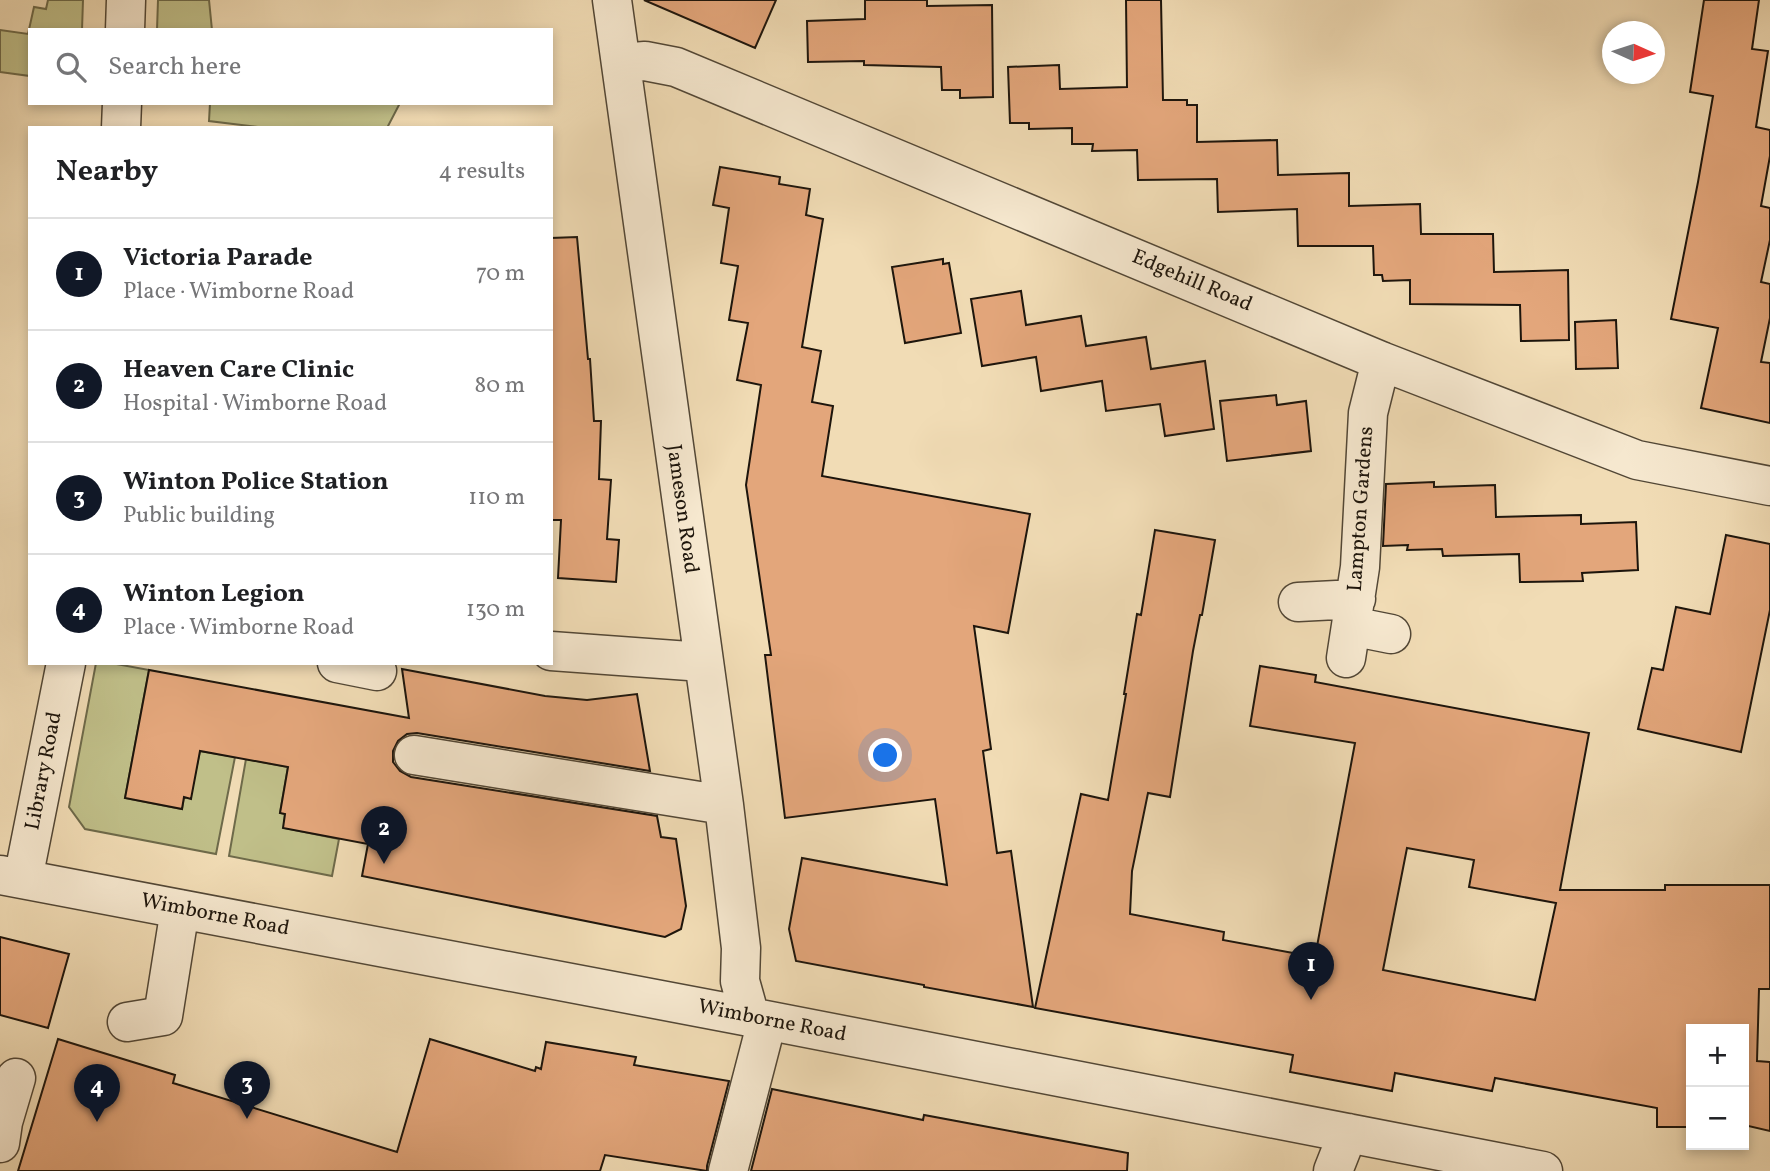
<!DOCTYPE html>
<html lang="en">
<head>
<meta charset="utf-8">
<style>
  :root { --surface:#fff; --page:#f2f2f2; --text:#202124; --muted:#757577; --line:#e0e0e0; --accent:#111827 }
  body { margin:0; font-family:Vollkorn,serif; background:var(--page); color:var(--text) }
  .controls { position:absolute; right:21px; bottom:21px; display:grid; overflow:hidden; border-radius:0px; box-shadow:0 4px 10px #0003 }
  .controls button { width:63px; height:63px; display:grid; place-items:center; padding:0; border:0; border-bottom:2px solid var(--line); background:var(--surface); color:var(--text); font:35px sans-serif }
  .compass { position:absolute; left:1602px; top:21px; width:63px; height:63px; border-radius:50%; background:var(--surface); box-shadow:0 4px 10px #0003; rotate:93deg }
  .you { position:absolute; left:886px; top:756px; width:24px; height:24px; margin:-18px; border:5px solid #fff; border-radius:50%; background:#1a73e8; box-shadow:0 0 0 10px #1a73e833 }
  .badge { display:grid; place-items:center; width:46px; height:46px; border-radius:50%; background:var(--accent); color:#fff; font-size:23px; font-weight:700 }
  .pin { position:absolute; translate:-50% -58px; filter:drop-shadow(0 2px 4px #0008) }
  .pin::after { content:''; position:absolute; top:37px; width:24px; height:21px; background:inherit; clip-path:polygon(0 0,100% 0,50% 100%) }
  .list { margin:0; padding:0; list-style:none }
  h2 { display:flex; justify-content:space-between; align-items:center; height:91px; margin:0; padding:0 28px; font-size:30px }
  h2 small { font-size:23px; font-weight:400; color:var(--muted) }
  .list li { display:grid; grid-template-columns:46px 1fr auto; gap:21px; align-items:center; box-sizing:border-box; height:112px; padding:0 28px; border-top:2px solid var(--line) }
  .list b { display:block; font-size:26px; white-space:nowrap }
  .list p { margin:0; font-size:23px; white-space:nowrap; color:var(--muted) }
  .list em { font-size:23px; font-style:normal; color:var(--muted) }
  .icon { flex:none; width:38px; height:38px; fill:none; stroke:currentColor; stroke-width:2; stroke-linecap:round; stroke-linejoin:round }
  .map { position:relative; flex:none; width:1770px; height:1171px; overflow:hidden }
  .search { position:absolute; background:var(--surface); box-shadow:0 4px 10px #0003; left:28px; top:28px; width:525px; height:77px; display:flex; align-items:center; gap:18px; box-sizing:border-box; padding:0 24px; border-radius:0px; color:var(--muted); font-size:26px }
  .panel { position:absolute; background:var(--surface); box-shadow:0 4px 10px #0003; left:28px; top:126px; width:525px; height:539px; border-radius:0px }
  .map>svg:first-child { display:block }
  .green { fill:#c0bf89; stroke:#6e6a4a; stroke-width:2 }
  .building { fill:#e3a67b; stroke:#1d150c; stroke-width:2; fill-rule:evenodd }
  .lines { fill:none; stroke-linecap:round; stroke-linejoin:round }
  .minor-casing { stroke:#524736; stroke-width:41 }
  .minor { stroke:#f6e8cf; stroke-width:38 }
  .labels { text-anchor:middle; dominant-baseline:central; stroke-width:5; stroke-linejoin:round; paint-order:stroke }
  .street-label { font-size:21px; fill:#1d150c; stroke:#f6e8cf }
</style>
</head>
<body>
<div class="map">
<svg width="1770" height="1171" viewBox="0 0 1770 1171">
  <rect width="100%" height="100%" fill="#f1dcb5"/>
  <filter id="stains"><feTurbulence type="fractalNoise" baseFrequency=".00286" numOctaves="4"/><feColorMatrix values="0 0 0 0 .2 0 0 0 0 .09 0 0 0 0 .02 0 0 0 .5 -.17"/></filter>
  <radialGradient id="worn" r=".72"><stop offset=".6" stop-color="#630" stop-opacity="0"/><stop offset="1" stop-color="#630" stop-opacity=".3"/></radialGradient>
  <path class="green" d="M48,0H83L82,30H30V76L0,72V30L28,34L34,7L46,9Z
    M158,0H209L212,30H157Z
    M210,103H400L387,128H266L209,121Z
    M96,663H111L149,670L125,798L182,809L184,797L190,798L200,751L235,757L216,854L85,829L69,807Z
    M246,759L288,767L280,813L285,814L284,828L339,839L332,876L229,856Z"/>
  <path class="building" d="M644,0H776L755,48Z
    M865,0H927V6L992,5L993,97L960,98V90H942L941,67L864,65V61L808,62L807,21L865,19Z
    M1126,0H1161L1163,100H1187V105H1197V142L1277,140L1278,175L1349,173V206L1420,204L1421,234H1493L1494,272L1568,270L1569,340L1521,341L1520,305L1410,304V280L1383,281L1382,275H1374L1373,246H1298L1297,209L1218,212L1217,179L1138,180L1137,150L1092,151L1093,144H1072V128L1029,129V123H1010L1008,67L1059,65L1060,89L1127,87Z
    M1704,0H1759L1752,49L1768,51L1756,127L1770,130V156L1761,206L1770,208V240L1761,282L1770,284V318L1761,362L1770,363V423L1701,408L1718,328L1671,319L1698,182L1713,96L1690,92Z
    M720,167L780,177L779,184L810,189L806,215L823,219L802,347L821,351L812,402L833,406L822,476L1030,514L1008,633L974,626L991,749L983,751L997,853L1011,851L1033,1007L924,987V985L796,961L789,929L802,858L947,885L935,799L785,818L765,655H771L746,485L761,385L737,380L748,323L729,320L738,266L721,263L729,208L713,205Z
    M577,237L588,359H590L594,421H601L599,479L611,480L607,539L619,540L616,582L558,578L561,520H551V238Z
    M943,259V264L949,263L961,333L905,343L892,267Z
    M1021,291L1026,325L1081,316L1086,346L1146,337L1151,369L1205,361L1214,429L1165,436L1160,404L1106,411L1102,381L1041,391L1036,357L982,366L971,299Z
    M1616,320L1618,368L1576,369L1575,322Z
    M1276,395L1277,405L1306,401L1311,451L1227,461L1220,401Z
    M1434,482V487L1495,485L1496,517L1581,515V524L1636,522L1638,570L1582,573L1583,581L1520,582L1519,554L1443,556L1442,549L1407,550L1408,545L1383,546L1386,484Z
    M1155,530L1215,540L1202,615H1200L1193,651L1170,797L1148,793L1132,871L1130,914L1224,932L1223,940L1315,957L1355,743L1250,726L1260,666L1316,675L1315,682L1589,733L1560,890H1665V885H1770V989H1759L1757,1061L1770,1062V1131L1744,1125V1029H1691V1127H1657V1108L1495,1078L1492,1091L1395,1073L1392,1091L1290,1072L1293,1055L1035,1008L1081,794L1108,800L1126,694H1124L1137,614L1141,615ZM1407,848L1474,860L1469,887L1556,903L1535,1000L1383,970Z
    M1726,535L1770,544V610L1741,752L1638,729L1652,668L1663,670L1676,607L1710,614Z
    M402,669L545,696L587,700L637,694L650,771L417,733L407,734L398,741L393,751V762L400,771L411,777L657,816L661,837L676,839L686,906L681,929L665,937L362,876L368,844L283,828L285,814L280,813L288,767L200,751L191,799L184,797L182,809L125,798L149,670L409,718Z
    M0,937L69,954L48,1028L0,1015Z
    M58,1039L175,1075L173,1083L397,1152L430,1039L535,1071L536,1067L541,1069L546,1042L636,1057L634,1065L729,1081L707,1166V1171L605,1155L600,1171H18Z
    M772,1089L923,1120L924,1115L1128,1153L1127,1171H751Z"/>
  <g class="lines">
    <defs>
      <path id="minor" d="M612,0L724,805L741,948L740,981L750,1017
        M125,30L126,0
        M621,63L645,61L676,67L1381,361L1637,460L1770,486
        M121,128L122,103
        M1298,602L1356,599
        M1351,626L1391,634
        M551,651L703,662
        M1346,658L1360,567L1368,413L1381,361
        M337,663L377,671
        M414,755L724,805
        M0,875L750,1017L1543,1171
        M23,879L66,663
        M127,1022L163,1016L180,909
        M0,1143L3,1122L16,1078
        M728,1171L767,1021
        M1333,1171L1348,1133"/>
    </defs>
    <use href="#minor" class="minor-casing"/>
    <use href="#minor" class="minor"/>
  </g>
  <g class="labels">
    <g class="street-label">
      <text transform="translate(1192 281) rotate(23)">Edgehill Road</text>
      <text transform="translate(682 509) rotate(82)">Jameson Road</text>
      <text transform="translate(1361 509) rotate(-86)">Lampton Gardens</text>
      <text transform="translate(44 771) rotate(-79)">Library Road</text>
      <text transform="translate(215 915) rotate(11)">Wimborne Road</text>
      <text transform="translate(772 1021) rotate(11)">Wimborne Road</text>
    </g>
  </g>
  <rect width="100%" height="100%" filter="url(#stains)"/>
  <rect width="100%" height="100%" fill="url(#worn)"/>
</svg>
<div class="controls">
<button>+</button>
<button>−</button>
</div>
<svg class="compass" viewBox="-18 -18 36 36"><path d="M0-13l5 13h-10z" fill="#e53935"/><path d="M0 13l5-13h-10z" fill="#757577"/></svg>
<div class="you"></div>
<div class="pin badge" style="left:1311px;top:1000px">1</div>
<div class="pin badge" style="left:384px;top:864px">2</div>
<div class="pin badge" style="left:247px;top:1119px">3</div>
<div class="pin badge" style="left:97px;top:1122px">4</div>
<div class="search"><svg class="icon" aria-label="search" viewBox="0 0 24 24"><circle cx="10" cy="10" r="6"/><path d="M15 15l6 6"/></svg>Search here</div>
<section class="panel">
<h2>Nearby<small>4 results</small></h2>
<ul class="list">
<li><span class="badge">1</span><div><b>Victoria Parade</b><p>Place · Wimborne Road</p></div><em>70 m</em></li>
<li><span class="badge">2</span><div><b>Heaven Care Clinic</b><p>Hospital · Wimborne Road</p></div><em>80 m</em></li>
<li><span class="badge">3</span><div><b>Winton Police Station</b><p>Public building</p></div><em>110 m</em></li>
<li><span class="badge">4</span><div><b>Winton Legion</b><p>Place · Wimborne Road</p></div><em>130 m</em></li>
</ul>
</section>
</div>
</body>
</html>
